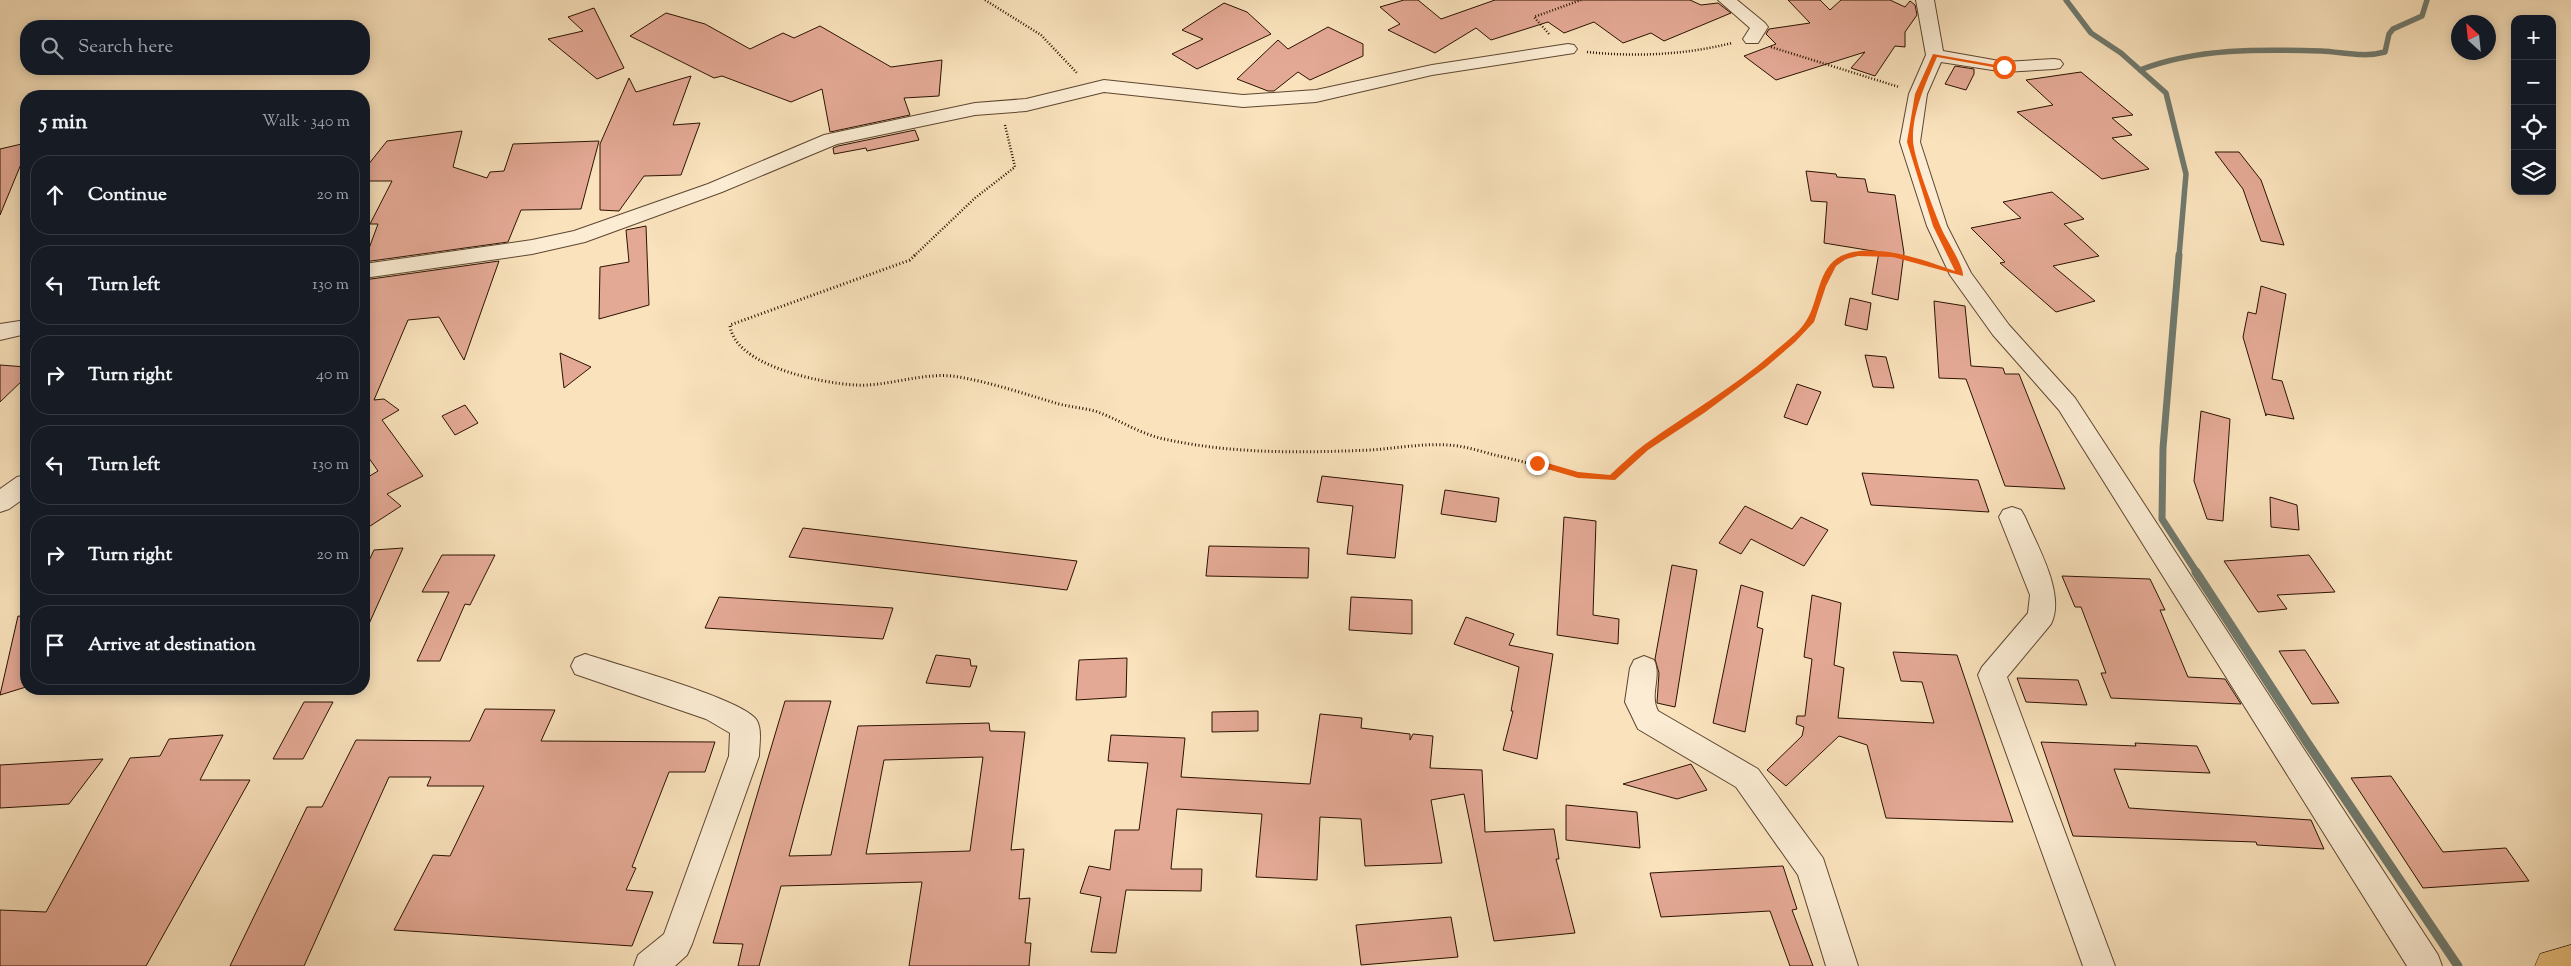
<!DOCTYPE html>
<html lang="en">
<head>
<meta charset="utf-8">
<style>
  :root { --surface:#171b24; --page:#20242c; --text:#f1f3f6; --muted:#9ea1a6; --line:#363941 }
  body { margin:0; font-family:"Sorts Mill Goudy",serif; background:var(--page); color:var(--text) }
  .controls { position:absolute; right:15px; top:15px; display:grid; overflow:hidden; border-radius:10px; box-shadow:0 2px 12px #0003 }
  .controls button { width:45px; height:45px; display:grid; place-items:center; padding:0; border:0; border-bottom:1px solid var(--line); background:var(--surface); color:var(--text); font:25px sans-serif }
  .compass { position:absolute; left:2451px; top:15px; width:45px; height:45px; border-radius:50%; background:var(--surface); box-shadow:0 2px 12px #0003; rotate:333deg }
  .stop { position:absolute; width:15px; height:15px; margin:-11px; border:4px solid #ea580c; border-radius:50%; background:#fff }
  .stop.end { background:#ea580c; border-color:#fff; box-shadow:0 1px 5px #0008 }
  .list { margin:0; padding:0; list-style:none }
  h2 { display:flex; justify-content:space-between; align-items:center; height:65px; margin:0; padding:0 20px; font-size:21px }
  h2 small { font-size:16px; font-weight:400; color:var(--muted) }
  .list li { display:grid; grid-template-columns:32px 1fr auto; gap:15px; align-items:center; box-sizing:border-box; height:80px; margin:0 10px 10px; padding:0 10px; border:1px solid var(--line); border-radius:20px }
  .list b { display:block; font-size:19px; white-space:nowrap }
  .list em { font-size:16px; font-style:normal; color:var(--muted) }
  .icon { flex:none; width:28px; height:28px; fill:none; stroke:currentColor; stroke-width:2; stroke-linecap:round; stroke-linejoin:round }
  .map { position:relative; flex:none; width:2571px; height:966px; overflow:hidden }
  .search { position:absolute; background:var(--surface); box-shadow:0 2px 12px #0003; left:20px; top:20px; width:350px; height:55px; display:flex; align-items:center; gap:12px; box-sizing:border-box; padding:0 18px; border-radius:20px; color:var(--muted); font-size:19px }
  .panel { position:absolute; background:var(--surface); box-shadow:0 2px 12px #0003; left:20px; top:90px; width:350px; height:605px; border-radius:20px }
  .map>svg:first-child { display:block }
  .lines { fill:none; stroke-linecap:round; stroke-linejoin:round }
  .stream-far2 { stroke:#70796d; stroke-width:5.5 }
  .stream-far1 { stroke:#70796d; stroke-width:7 }
  .stream { stroke:#70796d; stroke-width:9 }
  .building { fill:#e4a995; stroke:#2b1201; fill-rule:evenodd }
  .minor-casing { stroke:#5e4630; stroke-width:2 }
  .major-casing { stroke:#2b1201; stroke-width:1 }
  .path-far1 { stroke:#2b1201; stroke-width:2.5; stroke-dasharray:1 2; stroke-linecap:butt }
  .path { stroke:#2b1201; stroke-width:3; stroke-dasharray:1 2.5; stroke-linecap:butt }
  .minor { fill:#fbecd3; fill-rule:evenodd }
  .major { fill:#ecc17e; fill-rule:evenodd }
  .route { fill:#ea580c }
</style>
</head>
<body>
<div class="map">
<svg width="2571" height="966" viewBox="0 0 2571 966">
  <rect width="100%" height="100%" fill="#f9e2bc"/>
  <filter id="stains"><feTurbulence type="fractalNoise" baseFrequency=".004" numOctaves="4"/><feColorMatrix values="0 0 0 0 .2 0 0 0 0 .09 0 0 0 0 .02 0 0 0 .5 -.17"/></filter>
  <radialGradient id="worn" r=".72"><stop offset=".6" stop-color="#630" stop-opacity="0"/><stop offset="1" stop-color="#630" stop-opacity=".3"/></radialGradient>
  <g class="lines">
    <path class="stream-far2" d="M2066,0L2091,33L2121,53L2166,93L2186,174L2179,256
      M2140,70C2196,48 2262,49 2321,51C2343,52 2363,58 2385,52L2389,34L2393,29L2422,16L2427,0"/>
    <path class="stream-far1" d="M2179,255L2163,448L2162,519L2197,573"/>
    <path class="stream" d="M2196,572L2306,741L2458,966"/>
  </g>
  <path class="building" d="M1404,0H1418L1441,19L1495,0H1690L1701,5L1718,3L1731,13L1664,41L1651,33L1623,43L1594,22L1564,33L1548,22L1491,40L1476,28L1435,53L1388,30L1400,24L1380,7Z
    M1788,0H1820L1830,10L1841,0H1890L1905,7L1910,1L1915,5L1917,15L1905,32V47L1895,46L1875,76L1851,68L1865,52L1776,80L1744,56L1776,44L1766,34L1769,29L1810,23Z
    M1224,3L1247,12L1271,34L1197,69L1172,54L1203,39L1182,30Z
    M594,8L624,68L597,79L548,39L583,31L568,17Z
    M666,13L705,24L750,49L783,33L794,38L820,26L891,67L942,60L939,96L904,98L910,115L830,132L822,89L791,102L722,76L714,78L630,36Z
    M1328,27L1363,44V56L1310,80L1298,72L1274,91H1268L1237,79L1278,40L1288,49Z
    M1955,66L1974,69V74L1966,90L1945,84Z
    M2081,72L2133,115L2112,118L2132,135L2112,138L2149,169L2102,179L2017,112L2053,105L2026,80Z
    M691,76L673,125L700,123L681,175L644,176L619,211L600,210V144L629,78L636,92Z
    M915,130L919,140L867,151L866,148L834,154L833,148L838,146Z
    M462,131L453,167L487,178L490,172L504,171L513,144L599,141L581,209L521,210L508,242L364,262L378,224H370L392,181H364V170L387,141Z
    M26,143V152L0,215V149Z
    M2215,152H2239L2261,180L2284,245L2261,241L2243,189Z
    M1806,171L1836,174L1837,177L1865,179L1868,192L1895,195L1904,253L1898,300L1872,294L1879,252L1824,243L1827,202L1811,201Z
    M2052,192L2084,219L2064,224L2099,256L2053,266L2095,301L2056,312L2000,263L2005,262L1971,228L2021,218L2003,202Z
    M646,226L649,305L599,319L600,267L629,262L626,230Z
    M499,261L464,360L439,317L408,320L374,400L384,399L399,410L382,420L423,476L387,494L401,506L364,530V473L368,477L378,471L364,451V280Z
    M2261,286L2286,294L2272,379L2282,381L2294,419L2266,414V416L2243,337L2248,312L2256,314Z
    M1850,298L1871,303L1867,330L1845,325Z
    M1934,301L1965,306L1971,366L2003,368L2005,374H2019L2065,489L2005,486L1966,379L1939,378Z
    M560,353L591,367L564,388Z
    M1865,355L1886,357L1894,388L1873,387Z
    M0,365L26,367V377L0,402Z
    M1797,384L1821,392L1807,425L1784,417Z
    M465,405L478,423L455,435L442,416Z
    M2201,411L2230,419L2223,521L2207,519L2194,481Z
    M1862,473L1978,480L1989,512L1871,505Z
    M1322,476L1403,485L1395,558L1347,554L1353,506L1317,502Z
    M1445,490L1499,498L1496,522L1441,514Z
    M2270,497L2297,505L2299,530L2271,527Z
    M1745,506L1792,529L1801,517L1828,530L1804,566L1751,539L1741,554L1719,543Z
    M1564,517L1596,521L1593,615L1619,619L1618,644L1557,635Z
    M803,528L1077,561L1067,590L789,557Z
    M1209,546L1309,548L1308,578L1206,576Z
    M403,548L364,635V571L374,550Z
    M442,555H495L470,605L465,604L440,661H417L449,592H422Z
    M2309,555L2335,592L2277,595L2287,609L2258,612L2224,561Z
    M1672,565L1697,570L1675,707L1657,703L1659,673L1655,659Z
    M2062,576L2150,579L2165,610H2160L2188,677L2225,679L2241,704L2111,698L2101,673H2106L2081,607H2075Z
    M1741,585L1763,592L1757,627L1763,629L1745,732L1713,723Z
    M1812,595L1841,603L1834,665L1844,668L1838,718L1934,723L1922,682L1901,681L1893,652L1957,655L2013,822L1886,818L1867,745L1839,736L1786,786L1767,770L1802,736L1804,727L1796,724L1797,716H1805L1812,659L1804,657Z
    M719,597L893,608L883,639L705,628Z
    M1351,597L1412,600V634L1349,630Z
    M18,616L26,617V687L0,695Z
    M1466,617L1514,634L1509,645L1553,654L1537,759L1503,750L1513,711H1511L1519,667L1454,644Z
    M2305,650L2339,703L2312,704L2279,651Z
    M936,655L970,659L971,666H977L970,687L926,683Z
    M1127,658L1126,697L1076,700L1079,660Z
    M2017,678L2078,680L2087,705L2026,702Z
    M785,701H831L789,856L831,855L858,726L989,723L990,731L1025,732L1011,850L1024,849L1019,899L1030,898L1025,943H1031L1029,966H909L922,882L781,886L759,966H738L743,944L713,943ZM983,757L970,851L866,854L884,760Z
    M304,702H333L303,759H273Z
    M485,709L555,710L541,741L715,742L705,772H669L632,867L636,868L626,890L653,892L632,946L394,930L433,855L450,856L484,786H427L431,777H389L304,966H230L307,807H322L356,740L470,741Z
    M1258,711V731L1212,732V712Z
    M1320,714L1362,718L1361,728L1410,734V740L1413,734L1433,736L1430,768L1482,770L1485,832L1554,829L1559,859H1556L1575,933L1494,941L1464,794L1431,800L1442,863L1365,866L1361,819L1320,817L1317,880L1256,877L1262,814L1177,809L1171,869H1202L1201,891L1126,890L1116,953L1091,952L1101,897L1080,893L1089,866L1110,870L1115,830H1139L1148,763L1108,761L1111,735L1185,738L1181,777L1310,784Z
    M223,735L200,780H250L146,966H0V910L46,912L130,758L160,756L169,739Z
    M2041,742L2136,746L2135,743L2197,746L2210,773L2114,769L2129,808L2311,820L2324,849L2257,845L2256,842L2073,836Z
    M103,759L69,804L0,808V765Z
    M1691,764L1707,790L1677,799L1623,784Z
    M2391,776L2443,852L2506,848L2529,881L2423,888L2351,778Z
    M1566,805L1637,812L1640,848L1566,840Z
    M1783,866L1797,909L1792,910L1813,966H1790L1770,911L1661,917L1650,873Z
    M1451,917L1458,957L1361,965L1356,925Z"/>
  <g class="lines">
    <defs>
      <path id="minor" d="M1718,0H1737L1765,23L1768,27L1758,43H1746L1743,39L1750,28Z
        M1916,0H1934L1943,51L2005,62L2054,59L2060,60L2063,64L2060,68L2054,69L2005,72L1941,62L1927,94L1920,142L1947,226L1971,273L2009,325L2075,398L2438,955L2442,966H2407L2059,410L1993,335L1950,275L1927,226L1900,142L1909,94L1926,55Z
        M1568,44L1574,45L1577,49L1574,53L1432,75L1316,102L1243,107L1104,92L1026,111L975,115L837,144L722,192L585,242L532,254L364,278V264L532,240L574,231L708,184L824,135L975,103L1026,99L1104,80L1243,95L1316,90L1432,65Z
        M26,320V334L0,340V324Z
        M26,475V497L9,509L0,512V489L17,477Z
        M2012,507L2021,510L2025,517C2037,546 2066,594 2051,624L2007,677L2115,966H2083L1978,675L1982,667L2028,613L2030,595L1999,517L2003,510Z
        M585,654C618,665 736,697 755,718C763,727 759,745 759,756L692,944L687,955L675,966H634L638,955L664,934L729,756L730,733L706,719L575,674L571,666L575,658Z
        M1644,656L1654,660C1662,677 1649,694 1658,711L1758,769L1823,858L1858,966H1826L1798,875L1736,787L1638,729L1625,702L1630,668L1634,660Z"/>
      <path id="major" d="M2571,945V966H2535L2540,954Z"/>
    </defs>
    <use href="#minor" class="minor-casing"/>
    <use href="#major" class="major-casing"/>
    <path class="path-far1" d="M985,0L1041,35L1077,73
      M1549,34L1534,17L1581,0
      M1771,47L1899,87
      M1587,52C1636,57 1684,55 1732,43
      M914,256L975,198L1015,167L1005,125
      M1848,256L1875,252L1901,256"/>
    <path class="path" d="M915,255L910,260L730,325C734,366 821,383 855,385C886,387 919,373 952,376C988,381 1024,394 1059,404C1071,407 1083,408 1095,411C1118,419 1140,434 1164,439C1232,454 1301,453 1371,450C1400,448 1429,442 1458,446C1472,448 1486,453 1499,456C1537,465 1573,475 1612,478L1645,448L1760,368L1803,329L1810,321L1830,270L1836,263L1851,255
      M1894,255L1932,265"/>
    <use href="#minor" class="minor"/>
    <use href="#major" class="major"/>
  </g>
  <path class="route" d="M1933,54L2007,67L2004,69L1937,57C1926,83 1912,112 1913,141C1914,159 1935,214 1943,232C1948,242 1964,267 1963,276L1893,257L1858,256L1846,259L1836,266L1826,286L1814,322L1795,342L1766,367L1704,413L1648,450L1615,480L1578,478L1534,465L1533,463L1537,460L1578,472L1610,475C1621,465 1632,454 1644,445C1687,414 1733,388 1773,353C1784,343 1799,333 1806,321C1819,302 1817,268 1841,256C1873,241 1924,260 1955,271L1933,226L1907,142L1915,94Z"/>
  <rect width="100%" height="100%" filter="url(#stains)"/>
  <rect width="100%" height="100%" fill="url(#worn)"/>
</svg>
<div class="controls">
<button>+</button>
<button>−</button>
<button><svg class="icon" aria-label="locate" viewBox="0 0 24 24"><circle cx="12" cy="12" r="6"/><path d="M12 2v4M12 18v4M2 12h4M18 12h4"/></svg></button>
<button><svg class="icon" aria-label="layers" viewBox="0 0 24 24"><path d="M12 4l9 5-9 5-9-5zM3 14l9 5 9-5"/></svg></button>
</div>
<svg class="compass" viewBox="-18 -18 36 36"><path d="M0-13l5 13h-10z" fill="#e53935"/><path d="M0 13l5-13h-10z" fill="#9ea1a6"/></svg>
<div class="stop" style="left:2004px;top:67px"></div>
<div class="stop end" style="left:1537px;top:463px"></div>
<div class="search"><svg class="icon" aria-label="search" viewBox="0 0 24 24"><circle cx="10" cy="10" r="6"/><path d="M15 15l6 6"/></svg>Search here</div>
<section class="panel">
<h2>5 min<small>Walk · 340 m</small></h2>
<ul class="list">
<li><svg class="icon" aria-label="ahead" viewBox="0 0 24 24"><path d="M12 20V5M6 11l6-6 6 6"/></svg><div><b>Continue</b></div><em>20 m</em></li>
<li><svg class="icon" aria-label="left" viewBox="0 0 24 24"><path d="M17 20v-9H6M10 6l-5 5 5 5"/></svg><div><b>Turn left</b></div><em>130 m</em></li>
<li><svg class="icon" aria-label="right" viewBox="0 0 24 24"><path d="M7 20v-9h11M14 6l5 5-5 5"/></svg><div><b>Turn right</b></div><em>40 m</em></li>
<li><svg class="icon" aria-label="left" viewBox="0 0 24 24"><path d="M17 20v-9H6M10 6l-5 5 5 5"/></svg><div><b>Turn left</b></div><em>130 m</em></li>
<li><svg class="icon" aria-label="right" viewBox="0 0 24 24"><path d="M7 20v-9h11M14 6l5 5-5 5"/></svg><div><b>Turn right</b></div><em>20 m</em></li>
<li><svg class="icon" aria-label="arrive" viewBox="0 0 24 24"><path d="M6 21V4h12l-3 4 3 4H6"/></svg><div><b>Arrive at destination</b></div></li>
</ul>
</section>
</div>
</body>
</html>
